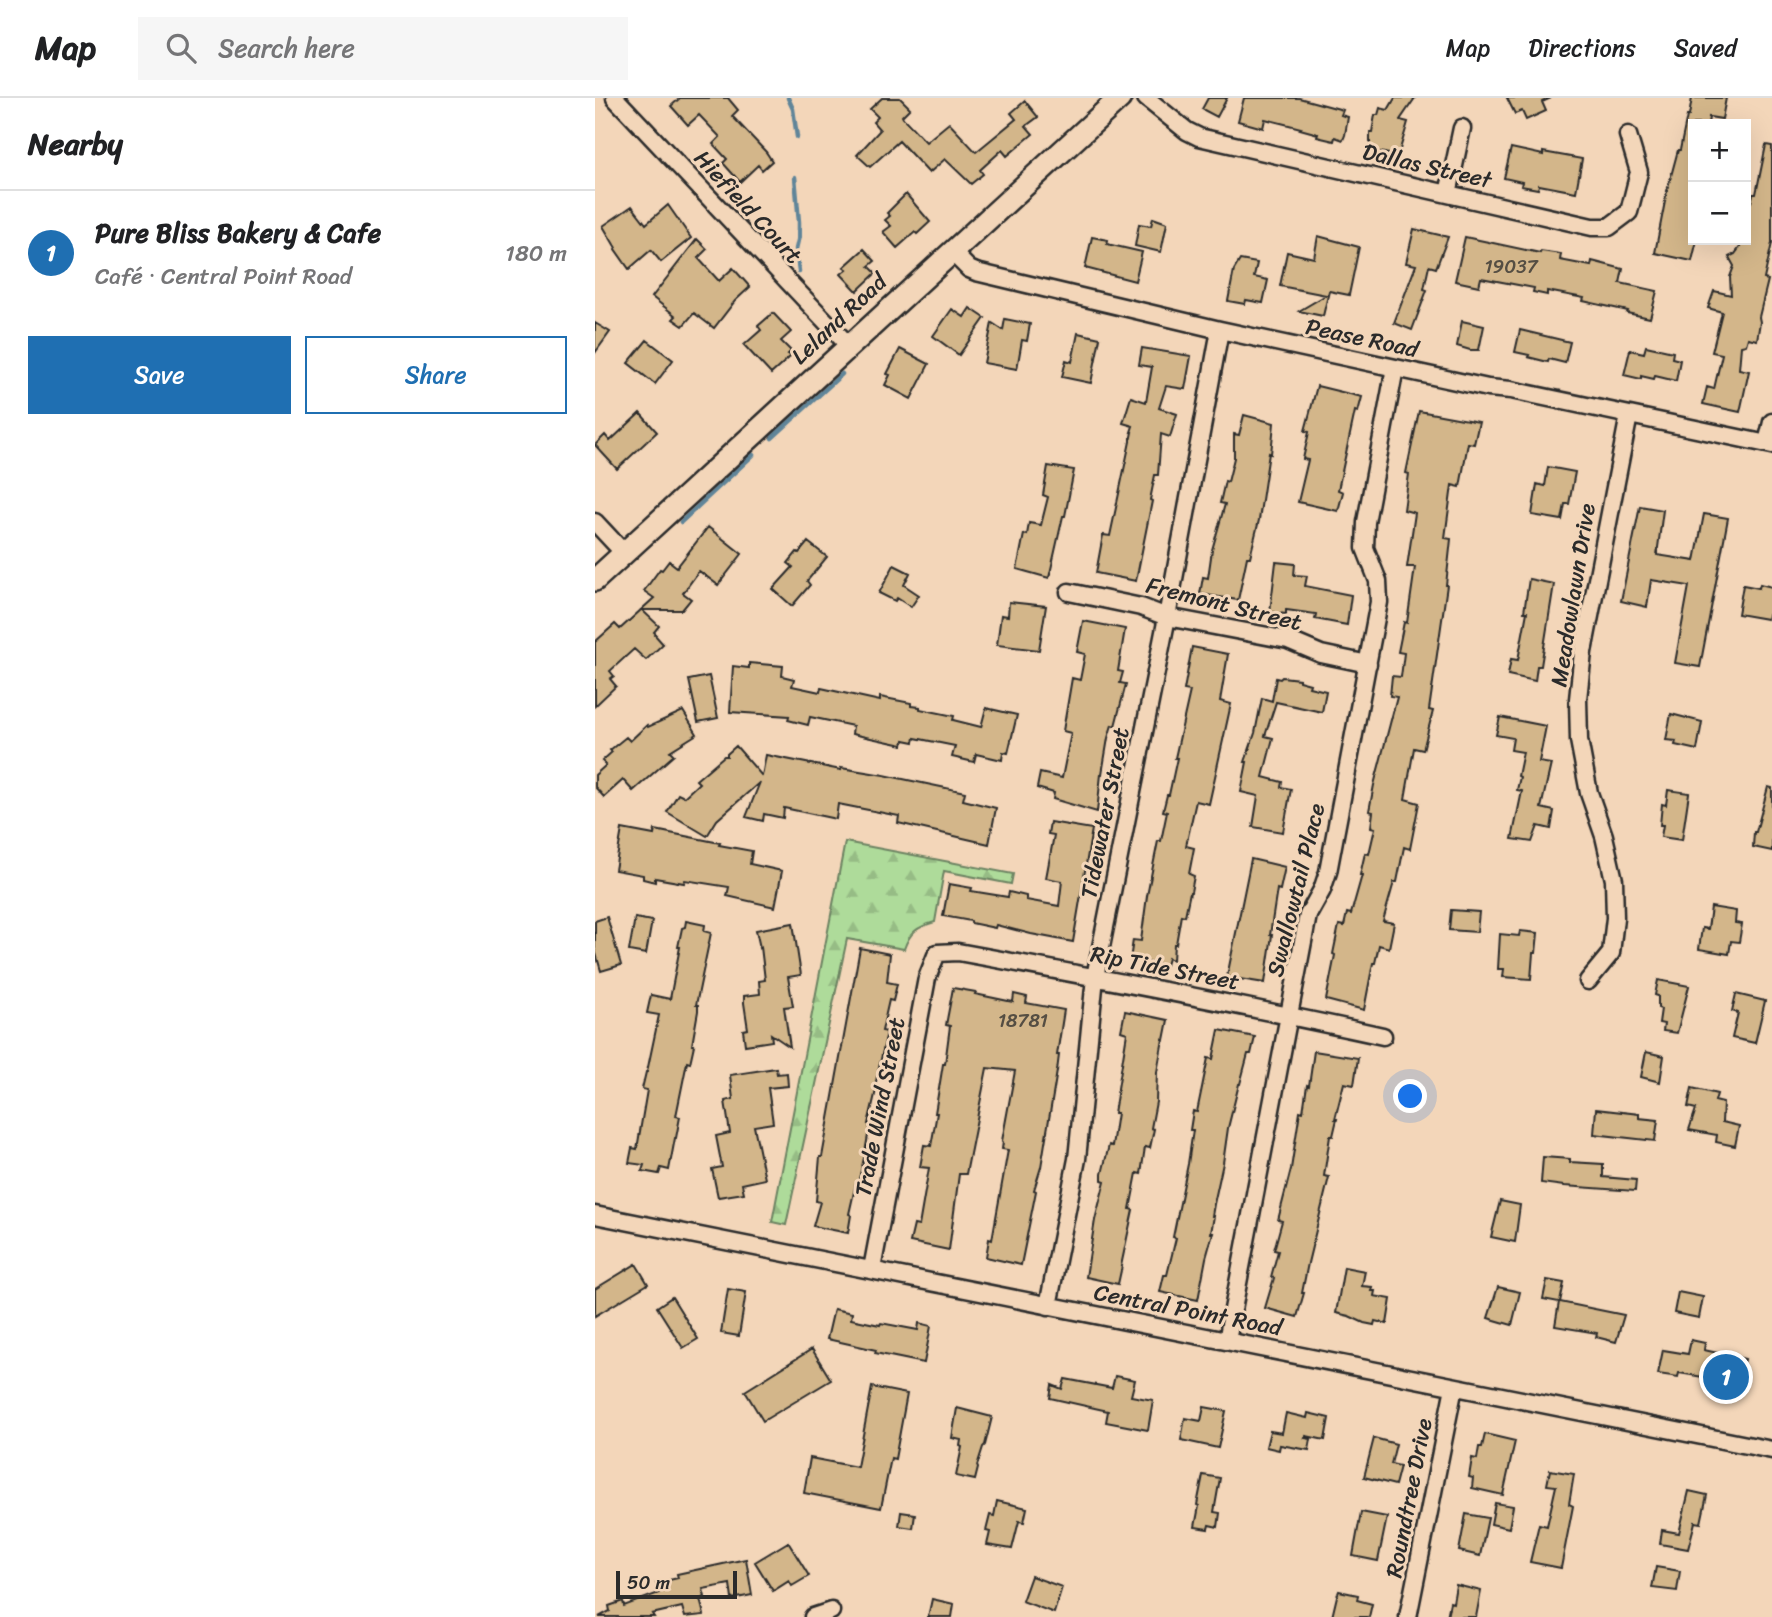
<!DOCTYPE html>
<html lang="en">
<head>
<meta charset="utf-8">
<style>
  :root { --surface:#fff; --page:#f6f6f6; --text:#202124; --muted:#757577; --line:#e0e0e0; --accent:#1f6fb2 }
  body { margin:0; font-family:Sriracha,sans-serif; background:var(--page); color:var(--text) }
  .controls { position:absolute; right:21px; top:21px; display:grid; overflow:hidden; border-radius:0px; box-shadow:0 7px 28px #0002 }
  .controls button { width:63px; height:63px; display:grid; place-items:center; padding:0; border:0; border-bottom:2px solid var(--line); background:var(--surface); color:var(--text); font:35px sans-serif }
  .scale { position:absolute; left:21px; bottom:18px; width:121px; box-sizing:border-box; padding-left:7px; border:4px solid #2b2b2b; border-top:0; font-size:19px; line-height:24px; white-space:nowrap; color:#2b2b2b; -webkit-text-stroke:5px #f3d6b9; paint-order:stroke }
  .you { position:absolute; left:816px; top:999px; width:24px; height:24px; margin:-18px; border:5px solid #fff; border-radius:50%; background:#1a73e8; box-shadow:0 0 0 10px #1a73e833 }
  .badge { display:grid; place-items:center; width:46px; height:46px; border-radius:50%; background:var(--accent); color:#fff; font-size:23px; font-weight:700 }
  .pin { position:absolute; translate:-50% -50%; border:4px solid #fff; box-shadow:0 2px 7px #0006 }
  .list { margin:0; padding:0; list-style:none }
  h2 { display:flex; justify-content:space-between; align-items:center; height:91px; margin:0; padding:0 28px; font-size:30px }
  h2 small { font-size:23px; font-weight:400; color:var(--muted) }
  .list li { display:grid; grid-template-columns:46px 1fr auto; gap:21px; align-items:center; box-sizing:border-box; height:126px; padding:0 28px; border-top:2px solid var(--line) }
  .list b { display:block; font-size:26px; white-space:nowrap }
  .list p { margin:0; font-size:23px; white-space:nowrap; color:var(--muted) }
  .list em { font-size:23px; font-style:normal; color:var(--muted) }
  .actions { display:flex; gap:14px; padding:21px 28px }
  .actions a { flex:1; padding:16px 0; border:2px solid var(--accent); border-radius:0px; text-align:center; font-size:24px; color:var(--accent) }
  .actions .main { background:var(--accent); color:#fff }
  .icon { flex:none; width:38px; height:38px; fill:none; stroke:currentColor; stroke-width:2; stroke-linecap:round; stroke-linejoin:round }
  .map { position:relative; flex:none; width:1177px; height:1519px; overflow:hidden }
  header { display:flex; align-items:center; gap:42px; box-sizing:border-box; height:98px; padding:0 35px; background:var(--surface); border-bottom:2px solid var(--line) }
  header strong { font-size:33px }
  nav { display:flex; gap:38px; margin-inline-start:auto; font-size:24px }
  .search { width:490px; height:63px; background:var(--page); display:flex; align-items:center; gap:18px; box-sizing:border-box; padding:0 24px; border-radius:0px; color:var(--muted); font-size:26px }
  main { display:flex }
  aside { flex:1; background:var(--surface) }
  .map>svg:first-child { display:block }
  .forest { fill:url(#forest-firs); stroke:#6c8362; stroke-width:2 }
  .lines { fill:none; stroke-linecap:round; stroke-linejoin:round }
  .stream { stroke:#608599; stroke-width:4.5 }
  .building { fill:#d3b68a; stroke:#2b2b2b; stroke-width:2 }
  .minor-casing { stroke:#2b2b2b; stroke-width:21 }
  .major-casing { stroke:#2b2b2b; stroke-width:26 }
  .minor { stroke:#f3d6b9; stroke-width:16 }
  .major { stroke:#f3d6b9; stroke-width:21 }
  .labels { text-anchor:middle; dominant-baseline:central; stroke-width:6; stroke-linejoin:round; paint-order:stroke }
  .number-label { font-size:19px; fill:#554e43 }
  .street-label { font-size:23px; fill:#2b2b2b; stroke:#f3d6b9 }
</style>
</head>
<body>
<header>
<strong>Map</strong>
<div class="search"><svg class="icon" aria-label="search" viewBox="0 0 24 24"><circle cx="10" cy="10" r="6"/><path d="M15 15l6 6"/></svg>Search here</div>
<nav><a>Map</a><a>Directions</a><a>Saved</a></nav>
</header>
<main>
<aside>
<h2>Nearby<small></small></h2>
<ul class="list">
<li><span class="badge">1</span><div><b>Pure Bliss Bakery &amp; Cafe</b><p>Café · Central Point Road</p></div><em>180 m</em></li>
</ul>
<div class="actions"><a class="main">Save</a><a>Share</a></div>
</aside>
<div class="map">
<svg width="1177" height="1519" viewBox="0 0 1177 1519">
  <defs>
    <pattern id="forest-firs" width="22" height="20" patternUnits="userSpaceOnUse" patternTransform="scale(1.75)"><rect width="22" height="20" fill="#aedb9a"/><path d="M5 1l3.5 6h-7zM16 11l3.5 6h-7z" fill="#96bc85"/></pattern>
  </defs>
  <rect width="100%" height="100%" fill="#f3d6b9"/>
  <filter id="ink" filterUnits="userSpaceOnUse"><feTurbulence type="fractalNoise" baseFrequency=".0143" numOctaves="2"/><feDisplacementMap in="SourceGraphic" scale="14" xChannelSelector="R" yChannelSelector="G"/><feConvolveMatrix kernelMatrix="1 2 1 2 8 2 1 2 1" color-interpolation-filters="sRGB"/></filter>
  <g filter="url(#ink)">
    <path class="forest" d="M250,744L418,776L416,786L349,773L340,824C322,829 315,834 309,851L252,841L191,1127L177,1124Z"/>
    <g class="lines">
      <path class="stream" d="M193,0L198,11L202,39
        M200,79L204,124V138L201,151L204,173
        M177,340L247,276
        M86,424L158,357"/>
    </g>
    <path class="building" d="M85,0H133L143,12L137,18L171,54L177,63L167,72L163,67L145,84L128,65L132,61L118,46L125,39L104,17L93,27L76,8Z
      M287,0H305L315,10L307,18L308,20L331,44L354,25L381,54L421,21L416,15L430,3L443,19L431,28L438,36L412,58L407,52L385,72L388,76L376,86L350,61L334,75L304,43L275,69L262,57L285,32L278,24L283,19L275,11Z
      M613,0H632L622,19L607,11Z
      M649,0H704L748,12L746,17L753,19L750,37L748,42L740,39L739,43L722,39L723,36L705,31L706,30L670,21L668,30L643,23Z
      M800,0H820L805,22L813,24L803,58L775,52V34H777L780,17H783L785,10L793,12Z
      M912,0H956L947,4L951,13L931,22L927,13L920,16Z
      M1097,0H1131L1127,21L1114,19L1113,26H1098V142H1102L1097,163L1060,155L1072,93L1083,52H1085L1092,18H1094Z
      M1171,47L1177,48V145L1169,181L1173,182L1164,219L1165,224L1162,242L1153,240L1151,247L1146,248L1144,271L1154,273L1145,314L1108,306L1112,289L1119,291L1127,256L1117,254L1127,214L1113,210L1119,193L1136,197L1135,179L1139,168L1134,159L1140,156L1145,149L1146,142H1151V107L1156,104L1158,96H1161Z
      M916,50L948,57V54L987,61L981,94L944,87L943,91L926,88L927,84L909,80Z
      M311,96L335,124L322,136L320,134L302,150L288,134L296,128L290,122L295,118L292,115Z
      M73,107L96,140L66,164L56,152L34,171L20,151L21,150L8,128L37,108L51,126Z
      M558,120L572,125L566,154L540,148L544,126L556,128Z
      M819,131L853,139L841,170L834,168L829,191L832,192L817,232L799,225L821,167L811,165Z
      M723,138L764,149L754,197L734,193L728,218L704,213L731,197L685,188L692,154L719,160Z
      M497,139L513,142L512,146L547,154L540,183L490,170Z
      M870,139L945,155L946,153L966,156L965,162L996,168L997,163L1028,171L1025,185L1062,193L1055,220L1032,215L1033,213L988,203L989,200L952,193V197L938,194L939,190L886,180L884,188L860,183Z
      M102,141L112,151L103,160L124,183L138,170L155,189L140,203L119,230L99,215L88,228L78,221L81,218L57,199Z
      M269,151L280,163L274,168L281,175L262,193L246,176L252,171L249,169Z
      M645,162L662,165L659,179L673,182L668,205L651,202L650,206L633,203L639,172Z
      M375,210L390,220L364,257L338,238L357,211L369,219Z
      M178,215L196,234L186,243L196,253L193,256L196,258L176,276L149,247L166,232L163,228Z
      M410,221L435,226L432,243L427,242L422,271L389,265L397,225L408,232Z
      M867,223L889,228L884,252H875L862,248Z
      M0,225L15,234L0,255Z
      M925,232L975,244L970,265L954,261L953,264L933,259L934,257L920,254Z
      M483,235L505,240L496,285L467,279L471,262L477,264Z
      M52,242L78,262L60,286L33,265Z
      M1051,248L1078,254L1077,260L1085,262L1081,283L1060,278L1059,281L1046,278V281L1029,277L1035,252L1049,255Z
      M547,250L596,258L590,291L571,288L564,310L582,316L575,339L566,336L563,377H560L555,402L557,403L541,483L501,475L508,437L515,438L537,334H536L538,328L528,325L536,299L551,304L557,269L544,267Z
      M305,251L334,266L316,301L290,287L295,277L292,276Z
      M722,288L767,299L763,314L760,313L743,392L748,394L743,413L703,404L713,362L708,361L714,334L710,333Z
      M824,313L884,324L879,346L873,345L865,389L857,387L850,440L856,441L851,487H852L834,612L838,613L828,652L819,650L810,701L824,705L815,751L809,749L802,784H799L788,823L799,825L794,850L784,847L780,865H778L769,912L731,902L740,857L738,856L744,827L749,828L752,815L756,816L767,777H765L770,755L774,756L780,730L776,729L778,714L774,713L779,687L802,599L795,598L797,578L806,579L809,555L803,554L809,524L812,525L820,469H812L820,415L809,412L814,376L811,375Z
      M45,315L62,334L22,371L0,347L10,337L15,343Z
      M649,317L679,325L676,356L674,355L664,422L655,459H652L643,502L605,496L608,479L613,480L617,452L630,406L625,405L630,383L633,384L639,360V336L644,337Z
      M453,368L479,372L470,418H468L454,480L422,471L429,436L432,437L434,425L446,427L453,399L448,397Z
      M953,369L980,374L974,406H970L967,422L937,417L942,386L950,388Z
      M1045,408L1068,412L1062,457L1100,463L1109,416L1133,420L1105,569L1080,565L1094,488L1056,482L1052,509L1026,503Z
      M113,429L147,456L123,487L104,473L88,495L96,501L87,512H47L64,528L59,534L61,536L60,537L68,546L51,562L39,551L15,573L19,578L15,581L21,588L0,608V544L20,526L25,531L59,500L49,493L65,471L67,472L74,463L82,469Z
      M213,444L232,459L212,483L215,487L197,508L178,491L198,469L193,465L202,454L204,455Z
      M681,464L700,466L699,477L712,478L710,488L756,497L752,527L720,521L721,516L691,512V516L675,514Z
      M299,467L315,475L309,487L324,497L316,509L302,500L300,503L284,495Z
      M934,481L959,486L946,568H942L940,583L913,577L916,561L923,562L932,514H929Z
      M1165,486L1177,489V517H1173L1172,521L1143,516L1148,487L1164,490Z
      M414,504L451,508L444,552L402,547L406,517L413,518Z
      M488,523L530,531L523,573L528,574L525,585L531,586L520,628L517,627L513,640L507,676H506L502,714L458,701L459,695L442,690L445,675L467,680L476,635L468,633L477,580L485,582L490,556L482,554Z
      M597,549L633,556L625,603L636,606L614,706L601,703L591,748L599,750L594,776L599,778L596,794H595L590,818L586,817L581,846H579L578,862L573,860L571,867L535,862L538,842L546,843L552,798L563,743H566L572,714L568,713L572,697H574L582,660H580L595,593L589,592Z
      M154,565L188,568L187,578L199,581L197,588L225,594L226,590L285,603V599L316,605V608L325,609V611L359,618L358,622L386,629L391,610L422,617L413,655L408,654L407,662L381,656L379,664L357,659L360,648L320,640L319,644L309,642L308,647L257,636L258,628L215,619L213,627L193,622L194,618L135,614L138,568L154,570Z
      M114,578L123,620L103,624L94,582Z
      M687,579L704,581V583L715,586L714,589L731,593L727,614L681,604L670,638L678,640L668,679L687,684L686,689L696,691L688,734L658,729L663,698L646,694L652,664H650L660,635L667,600L677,603L681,580L685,581Z
      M88,613L102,636L75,653L79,657L38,693L28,682L9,699L0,689V677L11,667L7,663L17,654L15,652L31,639L35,643L52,627L53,629Z
      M1076,616L1107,624L1102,652L1080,647L1081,643L1071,642Z
      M905,619L951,628L944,664L956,666L946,710L959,713L956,731L943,728L937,744L917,741L927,693L922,692L925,679L923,678L928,654L916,652L918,640L901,637Z
      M141,648L167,678L171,657L246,672V670L289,677L370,694L368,702L401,710L394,746L303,725L304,718L243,706L241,721L189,710L188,720L169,716L168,723L151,719L165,684L122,722L112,738L72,714L83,696L89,699L104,685L101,682L129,658H132V656Z
      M1173,689L1177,690V753L1158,749L1159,734H1161Z
      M1073,692L1094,695L1087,742L1066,739L1068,727H1065L1067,706L1071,707Z
      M455,724L497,731L478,844L436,836L401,827L400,830L376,825V823L348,818L354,786L377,790L376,793L413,799L414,794L431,798V802L464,808L467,783L451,780L459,737L453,736Z
      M27,731L59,737L60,732L125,745L124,747L157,753L155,766L187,773L180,809L132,798L134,789L90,782L89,785L60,780V784L48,781V777L20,772Z
      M656,761L690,769L685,792L682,791L675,837H677L670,885L632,879Z
      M1116,809L1141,813L1140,825L1147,826L1144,844L1136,843L1134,856L1104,851L1107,830L1113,831Z
      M856,812L884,814L882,834L854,832Z
      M12,819L26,867L6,873L0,852V823Z
      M40,820L57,823L51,856L34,853Z
      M91,823L110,827L109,833L116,835L101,907H103V913L97,947H99L95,965L92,964L81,1018L85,1019L81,1040H80L74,1072L66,1070L64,1076L47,1073L49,1067L34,1065L37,1050L42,1051L52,992L47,991L51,974H52L64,917L52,915L56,897L75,901L85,849H83L87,830L90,829Z
      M198,825L206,877L193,879L198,908L189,909L195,949L176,936L177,943L150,947L148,932L153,931L149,905V898L165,896L164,883L170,882L166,849L165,850L161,832Z
      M925,833L943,835L941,855H938L936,881L908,879L909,871H903L905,836L924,838Z
      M265,850L295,856L292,884L302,886L298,903L294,902L287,933L292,934L280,988H282L273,1026H275L269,1060L263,1085H261L254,1116L256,1117L253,1135L218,1128L225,1104L221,1103L225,1059H227Z
      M1063,882L1094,888L1082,935L1068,933L1069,926L1064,925L1066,911L1063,910V898L1060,897Z
      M358,890L381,894L380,896L418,904L419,896L432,899L431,905L469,912L462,957H464L462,973L446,1069L439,1092L441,1093L426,1167L391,1159L394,1141L397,1142L413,1052L407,1051L408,1044L407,1043L420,973L392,970L371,1076H364L354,1152L315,1144L319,1127L324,1128L334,1070L325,1069L329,1047L336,1048L342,1015H340L348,966H350L355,928L351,927Z
      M1141,896L1170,903L1160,945L1137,940L1143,915L1137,913Z
      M530,913L573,922L569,942L568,941L562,974L561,1004L556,1030L559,1031L555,1050L550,1049L546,1076L542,1075L535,1111L538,1112L526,1168H527L523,1186L491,1179L500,1122L510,1083L507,1082V1076L514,1047L517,1048L522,1015H519L532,935L526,933Z
      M624,932L660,939L656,956H653L645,986H644L633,1030L628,1065L619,1106L617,1118H619L616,1135H618L611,1160L603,1202L565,1194L569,1177H572L581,1140L578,1139L593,1066L598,1032H595L598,1013L602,1014L613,960L618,961Z
      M719,953L763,960L759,987L749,985L740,1021H742L738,1038H735L729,1078L734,1079L713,1165L707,1195H709L702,1219L670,1210L679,1180L676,1179L683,1153L679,1152L687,1123L683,1122L696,1071L705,1013L708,1014L712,987L714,988Z
      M1051,954L1069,958L1065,984L1046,979Z
      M181,970L182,976L192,975L193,988L173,990L178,1025L159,1028L170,1081L147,1086L149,1095L123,1099L117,1071L127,1069L121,1038L135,1035L130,1003L138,1001L135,977Z
      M1097,990L1122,996L1120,1003L1128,1005L1127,1024L1144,1028L1140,1048L1121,1044L1122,1037L1094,1032L1101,1011L1093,1009Z
      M1001,1011L1044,1016V1020L1063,1022L1060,1043L999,1036Z
      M948,1059L975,1061V1064L1008,1066V1079L1041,1082L1040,1093L969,1088L946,1085Z
      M905,1103L925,1107L920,1144L896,1139Z
      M41,1166L53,1186L0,1218V1191Z
      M749,1169L770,1173L767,1188L777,1189L776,1193H780L779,1198L796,1201L792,1226L780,1223L779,1227L769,1225L754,1218L741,1215Z
      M952,1182L969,1185L965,1204L1029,1217L1021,1244L1001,1239L1002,1235L960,1228L964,1204L948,1201Z
      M903,1189L925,1194L917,1227L893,1220Z
      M133,1191L151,1194L144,1238L126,1235Z
      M1083,1194L1108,1199L1104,1220L1079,1215Z
      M77,1199L103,1241L88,1250L62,1209Z
      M239,1211L257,1215L256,1221L285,1227L286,1225L323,1232L324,1225L336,1228L329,1265L280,1255L281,1252L232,1241Z
      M1096,1242L1110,1245L1109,1252L1150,1261L1147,1274L1148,1285L1141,1283L1137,1295L1112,1290L1114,1280L1084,1275L1083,1279L1063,1276L1068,1252L1093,1256Z
      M217,1251L236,1282L168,1323L150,1293Z
      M520,1278L540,1282L536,1298L558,1302L553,1332L511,1324L513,1313L455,1300L457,1287L467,1291L470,1281L517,1290Z
      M277,1289L312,1296L300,1361L296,1360L286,1410L209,1395L215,1360L262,1369Z
      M609,1309L631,1313L623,1350L586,1342L590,1320L606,1323Z
      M362,1310L397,1319L390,1347L388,1349L382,1368L383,1370L380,1382L361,1378L367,1349L365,1348L366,1342L357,1340Z
      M691,1315L712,1320L713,1315L734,1320L730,1342L711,1338L710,1340L716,1341L714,1352L685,1347L684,1352L671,1349L675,1333L687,1335Z
      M890,1336L920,1343L908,1397L877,1390L878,1380L874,1379L877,1360L882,1361L884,1349H887Z
      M779,1340L801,1346L796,1366L805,1368L800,1387L769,1379Z
      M955,1372L979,1376L974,1406L978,1408L966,1470L935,1464L944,1426L952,1428L961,1388L952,1387Z
      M608,1377L625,1380L619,1414L625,1415L623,1429L614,1427L613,1431L600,1429L604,1408L602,1407Z
      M1094,1393L1112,1397L1106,1425L1100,1424L1093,1451L1065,1446L1067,1432L1084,1435Z
      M402,1403L432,1410L429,1424L424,1423L417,1451L392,1447L395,1434L391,1433L395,1417L399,1418Z
      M900,1405L918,1408L914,1430L896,1426Z
      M306,1414L320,1416L318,1430L304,1428Z
      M766,1414L792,1419L783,1463L758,1458Z
      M871,1416L893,1420L885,1458L864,1453Z
      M193,1444L214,1478L197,1488L194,1483L178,1493L160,1464Z
      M151,1461L157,1497L137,1501L135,1486L108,1491L110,1499L105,1501L109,1517L90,1519L87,1509L57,1516L59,1519H4L15,1513L14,1508L28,1503L29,1508L64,1495L61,1485L83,1480L82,1476Z
      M1061,1469L1085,1473L1082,1493L1057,1490Z
      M436,1478L467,1489L459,1515L427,1503Z
      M861,1487L886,1493L881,1519H852L855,1504L858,1505Z
      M744,1493L763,1497L762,1502L777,1506L774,1519H737L742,1498Z
      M337,1501L359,1506L357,1519H333Z"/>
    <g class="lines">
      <defs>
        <path id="minor" d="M20,0L254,248
          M551,0L592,33L604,39L997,129H1014L1034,114L1044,74L1033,37
          M853,96L867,30
          M357,154L374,171L381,174L625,232L893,290L916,292L1177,347
          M1172,345L1177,324
          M0,424L29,455
          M474,494L546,509L572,519L693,542L726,556L773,566
          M993,883L1016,855L1020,820L1019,782L1009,738L994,695L984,642L983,601L988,554L1034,317
          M0,1117L1177,1352
          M277,1171L332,880L342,855L363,854C505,880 647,907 788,938
          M453,1208L482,1061L500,879L572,519L625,232
          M632,1243L710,833L713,817L727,792L733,774L784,504L783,483L770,450L771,424L800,270
          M218,1519L236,1513
          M813,1519L859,1289"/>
        <path id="major" d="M0,482L525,0"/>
      </defs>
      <use href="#minor" class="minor-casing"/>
      <use href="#major" class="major-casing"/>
      <use href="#minor" class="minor"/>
      <use href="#major" class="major"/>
    </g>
  </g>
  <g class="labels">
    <g class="number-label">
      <text x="916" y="168">19037</text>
      <text x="428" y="922">18781</text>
    </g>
    <g class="street-label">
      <text transform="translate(832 68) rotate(13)">Dallas Street</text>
      <text transform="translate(153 109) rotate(47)">Hiefield Court</text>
      <text transform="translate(244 221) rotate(-43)">Leland Road</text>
      <text transform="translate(767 240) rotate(12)">Pease Road</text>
      <text transform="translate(978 497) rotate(-81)">Meadowlawn Drive</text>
      <text transform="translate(629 506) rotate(14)">Fremont Street</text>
      <text transform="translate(510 715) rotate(-79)">Tidewater Street</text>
      <text transform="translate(701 792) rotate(-76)">Swallowtail Place</text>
      <text transform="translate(570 870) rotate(11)">Rip Tide Street</text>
      <text transform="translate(285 1009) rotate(-79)">Trade Wind Street</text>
      <text transform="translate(593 1212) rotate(11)">Central Point Road</text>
      <text transform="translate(814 1400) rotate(-79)">Roundtree Drive</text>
    </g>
  </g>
</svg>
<div class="controls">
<button>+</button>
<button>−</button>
</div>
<div class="scale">50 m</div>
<div class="you"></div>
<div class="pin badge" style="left:1131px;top:1279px">1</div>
</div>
</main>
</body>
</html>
